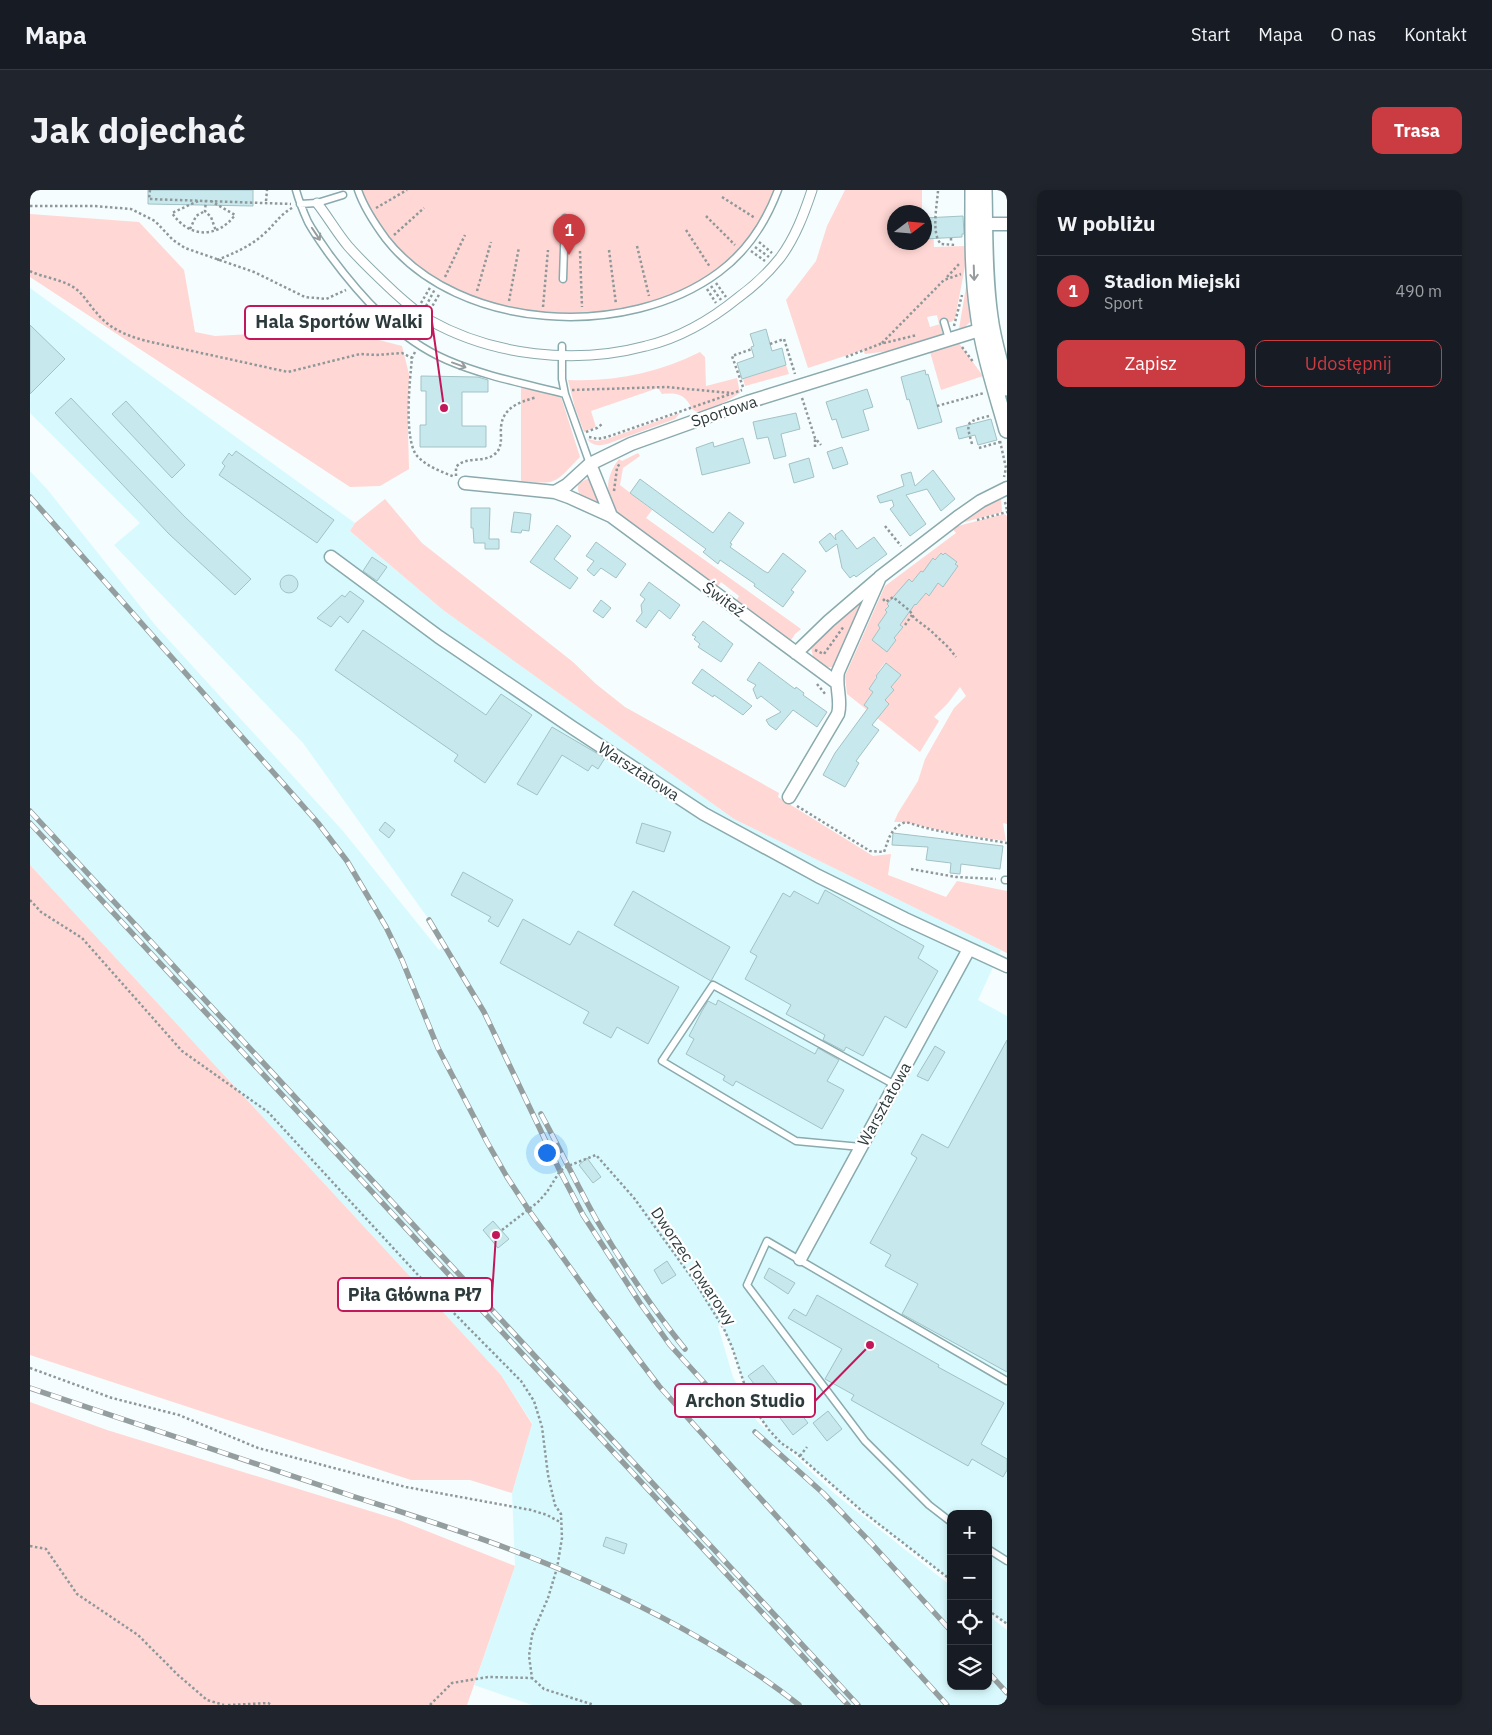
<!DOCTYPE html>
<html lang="pl">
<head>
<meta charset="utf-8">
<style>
  :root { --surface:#171b24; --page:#20242c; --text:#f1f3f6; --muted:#9ea1a6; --line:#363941; --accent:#cb3b42 }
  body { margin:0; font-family:"IBM Plex Sans",sans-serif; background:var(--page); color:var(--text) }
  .controls { position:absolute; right:15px; bottom:15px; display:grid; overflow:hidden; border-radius:10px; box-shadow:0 2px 8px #0003 }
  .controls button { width:45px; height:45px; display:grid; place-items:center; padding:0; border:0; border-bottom:1px solid var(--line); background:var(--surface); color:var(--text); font:25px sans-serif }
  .compass { position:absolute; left:857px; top:15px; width:45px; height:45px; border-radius:50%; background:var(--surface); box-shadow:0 2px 8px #0003; rotate:74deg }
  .you { position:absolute; left:516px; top:962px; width:18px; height:18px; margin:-12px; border:4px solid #fff; border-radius:50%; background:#1a73e8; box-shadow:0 0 0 8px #1a73e833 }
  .badge { display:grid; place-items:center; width:32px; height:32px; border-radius:50%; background:var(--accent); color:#fff; font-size:16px; font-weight:700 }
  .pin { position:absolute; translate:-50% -41px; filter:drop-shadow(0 1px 2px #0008) }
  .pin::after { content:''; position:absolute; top:26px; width:18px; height:15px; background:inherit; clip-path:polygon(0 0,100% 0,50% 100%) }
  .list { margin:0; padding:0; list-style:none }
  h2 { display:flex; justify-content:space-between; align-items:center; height:65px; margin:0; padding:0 20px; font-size:21px }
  h2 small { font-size:16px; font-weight:400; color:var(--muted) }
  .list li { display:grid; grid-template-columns:32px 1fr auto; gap:15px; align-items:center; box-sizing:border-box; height:70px; padding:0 20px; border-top:1px solid var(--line) }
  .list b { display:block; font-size:19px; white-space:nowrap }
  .list p { margin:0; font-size:16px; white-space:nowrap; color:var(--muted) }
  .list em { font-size:16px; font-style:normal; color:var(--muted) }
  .actions { display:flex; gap:10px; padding:15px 20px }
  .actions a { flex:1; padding:11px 0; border:1px solid var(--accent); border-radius:10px; text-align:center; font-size:18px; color:var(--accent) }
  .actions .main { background:var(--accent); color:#fff }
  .icon { flex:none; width:28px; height:28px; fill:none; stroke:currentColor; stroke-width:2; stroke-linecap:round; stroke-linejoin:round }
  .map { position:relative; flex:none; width:977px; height:1515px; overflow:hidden; border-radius:10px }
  header { display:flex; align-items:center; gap:30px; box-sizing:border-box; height:70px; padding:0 25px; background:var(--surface); border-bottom:1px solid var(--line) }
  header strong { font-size:24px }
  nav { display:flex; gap:28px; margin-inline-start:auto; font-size:18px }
  .intro { display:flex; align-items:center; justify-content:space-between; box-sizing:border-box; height:120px; padding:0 30px }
  h1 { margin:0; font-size:35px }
  .button { padding:12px 22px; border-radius:10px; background:var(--accent); color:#fff; font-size:18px; font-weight:700 }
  main { display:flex; gap:30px; padding:0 30px }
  aside { flex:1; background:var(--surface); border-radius:10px; box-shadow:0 2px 8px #0003 }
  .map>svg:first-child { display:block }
  .built { fill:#d8fafe }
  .green { fill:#ffd7d4; fill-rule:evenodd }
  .building { fill:#c7e8ec; stroke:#a2c2c5 }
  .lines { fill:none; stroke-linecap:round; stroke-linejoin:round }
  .service-casing { stroke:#8aaaad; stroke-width:9 }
  .pedestrian-casing { stroke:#8aaaad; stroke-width:11 }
  .minor-casing { stroke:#8aaaad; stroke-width:15 }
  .tertiary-casing { stroke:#8aaaad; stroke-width:18 }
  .path { stroke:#8e989a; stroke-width:2.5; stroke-dasharray:2.5 2.5; stroke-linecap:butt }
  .service { stroke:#fff; stroke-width:6 }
  .pedestrian { stroke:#fff; stroke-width:9 }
  .minor { stroke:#fff; stroke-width:12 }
  .tertiary { stroke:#fff; stroke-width:15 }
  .rail-casing { stroke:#949e9f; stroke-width:5.5 }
  .rail { stroke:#fff; stroke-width:4; stroke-dasharray:11; stroke-linecap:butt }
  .oneway { stroke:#969c9e }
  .labels { text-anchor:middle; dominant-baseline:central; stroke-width:4.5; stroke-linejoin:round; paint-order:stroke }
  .street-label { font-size:16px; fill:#2d3a3c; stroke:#fff }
  .leader { fill:none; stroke:#c2185b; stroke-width:2 }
  .callout-dot { fill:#c2185b; stroke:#fff; stroke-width:2 }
  .callout { fill:#fff; stroke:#c2185b; stroke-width:2 }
  .callout-label { font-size:18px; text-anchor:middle; font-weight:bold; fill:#2d3a3c }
</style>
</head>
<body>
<header>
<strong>Mapa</strong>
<nav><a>Start</a><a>Mapa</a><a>O nas</a><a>Kontakt</a></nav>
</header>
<div class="intro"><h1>Jak dojechać</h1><a class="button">Trasa</a></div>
<main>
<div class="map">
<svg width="977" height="1515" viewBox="0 0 977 1515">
  <rect width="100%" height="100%" fill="#f6fdfe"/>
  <path class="built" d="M0,98L325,333L320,341L413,420L704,629L971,760L948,810L977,826V1434L958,1420V1324H921V1390L832,1321L766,1263L751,1253L739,1240L721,1214L702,1157L691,1134L688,1136L703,1187L727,1231L805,1304L921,1396V1496H958V1425L977,1440V1515H502L444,1495L485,1376L482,1303L502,1233L471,1185L0,675V281L17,299L126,436L313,641L409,760L417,755L273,553L84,355L110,333L0,223Z"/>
  <path class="green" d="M328,0H748L733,33L704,69L658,101L587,123L512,126L454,113L391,83L347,37Z
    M815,0H892V22H864V52H894L895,32H903L904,57L936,56V71L925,129L921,132L909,134L907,125L897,127L900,137L910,134L913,144L859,161L835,164L833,160L778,178L756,110L786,71L797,36Z
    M0,24L109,32L154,80L165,142L185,146L307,139L372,156L379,184L378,242L379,279L350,296L320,297L0,87Z
    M940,88L943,129L935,137L929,139L937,91Z
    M929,153L953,186L911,200L900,162Z
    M670,162L675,167L676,196L707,188L710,203C700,209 676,225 665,221C661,219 662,218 660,215C653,203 645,203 632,204L628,198L561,221L566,237L554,242L545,218L538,190C585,192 628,183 670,162Z
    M756,175L759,184L715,196L713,189Z
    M491,196L531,207L550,267C524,293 529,295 491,291Z
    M650,223L645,229L577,254C569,256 563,256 557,249L567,251L577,249Z
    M608,263L610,266L593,278L590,295L622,320L616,328L771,439L765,444L761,450L706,411L709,406L691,392L687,397L589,324C574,306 575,287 589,269L592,271Z
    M557,289H560L568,310L566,313C556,308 544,306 549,293Z
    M971,307L972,322L931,333L949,318Z
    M355,309L392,353L543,472L566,494L595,517L749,603L748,607L843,666L861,664L858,685L916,707L927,691L977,701V763L704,629L413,420L320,341L325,333Z
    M974,324L977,326V634L973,633L976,651C954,648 932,645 910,640C894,637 880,631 864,632L868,623L888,591L895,569L924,518L936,506L930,497L918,513L904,527L909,531L890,562L817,504L815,486L855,396L926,343L922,338L927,335L928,336ZM910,363L913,365L915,363L927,372L925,374L928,376L913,396L908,393L899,405L896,403L886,415L870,402L879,389L882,392L891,381L893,382L903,369L905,370ZM858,414L880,421L870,435L872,437L864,448L866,450L857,461L842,450L850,438L848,435L857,422L855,420L859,416ZM855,473L871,485L861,497L864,500L855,510L859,514L849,526L834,515L843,502L839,499C846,490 847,481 855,473Z
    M831,411L832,414L805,475L803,477H797L783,467L781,457L784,451Z
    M0,675L471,1185L502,1234L482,1303L440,1290H381L0,1165Z
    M0,1212L77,1240L369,1330L485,1376L437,1515H0Z"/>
  <path class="building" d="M118,0H223V16L118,14Z
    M933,26L934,44H932V47L894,49V28Z
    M0,135L35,169L0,204Z
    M736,139L742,161L752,158L756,175L712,189L707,173L724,167L721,157L724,156L720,144Z
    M895,180L896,185L898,184L912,232L888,239L879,209L877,210L871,187Z
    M391,186L448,187L458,190V202H432V236H456V257H390V235H396V201H391Z
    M837,199L843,217L833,220L839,240L812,248L806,229L802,230L796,212Z
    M41,208L155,327L221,389L205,405L139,344L25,223Z
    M96,211L155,275L142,288L82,224Z
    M766,223L770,239L751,244L756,266L744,269L738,247L727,249L723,232Z
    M961,229L967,250L948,255L945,245L929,249L926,238Z
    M713,248L720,273L672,285L666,258L683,252L684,257Z
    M812,257L818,274L803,279L797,262Z
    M206,261L304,330L287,353L189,285L195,276L192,273L199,263L202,266Z
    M779,268L784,287L764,293L759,274Z
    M903,280L925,309L911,321L897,299L876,305L896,334L880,346L860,319L864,316L862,310L850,313L847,306L874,296L871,285L881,282L885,296Z
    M610,289L683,343L699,322L714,333L700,353L702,354L700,357L734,381L738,383L753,363L776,381L761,400L764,402L753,417L724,396L725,394L690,370L688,374L673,362L676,359L600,303Z
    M441,318H460L459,349H469V359H455V353H444L443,338H441Z
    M484,322L501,324L499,341L492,340L491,343L481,342Z
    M527,335L541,346L524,369L548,388L540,399L500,372Z
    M812,340L827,359L844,347L857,364L826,387L824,385L820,388L812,378L807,354L796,362L789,352L800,343L806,350L805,345Z
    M566,352L596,374L586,388L571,378L564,386L557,380L564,371L556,366Z
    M911,363L913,365L915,363L927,372L925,374L928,376L913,397L908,393L899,406L896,403L886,415L885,414L870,435L873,437L864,448L866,450L857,462L842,450L850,438L848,435L857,422L855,420L859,416L857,414L879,389L882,392L891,381L893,382L903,368L905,370Z
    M342,367L357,377L347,391L333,381Z
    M250 394a9 9 0 1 1 18 0a9 9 0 1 1-18 0Z
    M619,392L650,415L640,429L629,420L616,438L606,431L612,423L611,415L615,409L610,405Z
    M320,401L334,411L318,433L310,426L301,437L287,428L312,405L315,407Z
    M571,410L581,418L573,428L563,421Z
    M673,431L703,454L691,472L668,457L670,454L664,449L666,447L662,445Z
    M333,440L456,525L471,504L502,525L455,593L424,571L428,565L305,480Z
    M729,472L765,499L766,497L774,503L773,505L797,522L787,537L763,520L746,540L739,535L736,530L751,522L731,506L727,509L723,499L726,495L717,490Z
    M856,473L871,485L861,497L864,500L855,510L859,514L842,535L849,540L826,571L829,573L815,597L793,585L805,563L838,518L834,515L843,502L839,499L847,487L846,486Z
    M672,479L722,516L713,525L684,505L683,507L662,493Z
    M522,537L575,568L568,579L562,575L558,581L532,565L507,605L487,594Z
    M355,632L365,640L359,648L349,640Z
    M612,633L641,642L634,662L606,653Z
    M863,643L973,656L970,679L931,674L930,684L920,683L921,673L896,670L898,657L862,655Z
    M433,682L483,710L468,737L458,731L461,727L421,705Z
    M795,700L894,756L888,768L908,781L876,838L855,826L833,866L816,857L814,861L793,850L795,845L756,824L761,815L715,789L727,766L720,762L753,703L760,707L764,701L788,714Z
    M603,701L700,757L681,791L584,735Z
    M493,729L540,755L548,741L649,797L618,854L587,837L581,848L553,833L559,822L470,773Z
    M688,810L785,864L788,858L809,870L797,891L814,900L792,939L706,891L703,896L693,890L695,886L656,864L664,849L659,846L672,821L678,811L686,815Z
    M977,850V1182L872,1124L888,1094L855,1076L861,1065L840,1053L887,968L881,964L892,944L918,958Z
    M905,856L915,862L898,891L887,886Z
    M557,968L571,987L563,993L549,975Z
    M463,1031L479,1049L468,1058L453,1040Z
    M637,1071L646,1085L632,1094L624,1080Z
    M739,1078L765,1093L758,1104L734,1088Z
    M787,1105L909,1175L908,1177L974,1213L951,1254L977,1269V1280L973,1287L942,1269L938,1276L821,1210L824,1205L795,1189L812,1159L758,1128L764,1119L776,1126Z
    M733,1175L778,1233L763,1245L718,1186Z
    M798,1221L812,1239L797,1251L783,1233Z
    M576,1347L597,1354L594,1364L573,1356Z"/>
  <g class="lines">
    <defs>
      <path id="service" d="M266,0C269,11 273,21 278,32C284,43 292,54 299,64C330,106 368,149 417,170C454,186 496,194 535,204L560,274
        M328,0C334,18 345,34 356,49C429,142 598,150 689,82C716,62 736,32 748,0
        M270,14L287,13L313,5
        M533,89L535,28
        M914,132L919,149
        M532,156V189L535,204
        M975,690H977
        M831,957L766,951L632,871L683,795L865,895
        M921,1332L899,1315L835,1251L717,1095L737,1051L977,1191
        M958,1359L977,1371"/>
      <path id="pedestrian" d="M287,13C298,27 307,43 318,56C332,72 348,87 364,102C375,112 386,122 399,130C463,166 545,175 616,156C650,148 682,129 709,107C724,96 738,83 750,68C765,48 774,24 782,0"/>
      <path id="minor" d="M946,34H977
        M560,274L581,326
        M435,293L525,302L537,295L560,274L601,254L718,212L959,137
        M525,302L539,307L581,326L807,493
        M301,367L409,447L543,538L674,624L788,686L875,729L977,776
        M766,463L799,431L848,389
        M759,607L808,524C812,510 805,496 808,482L850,387L928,327L951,311L977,298
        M770,1069L939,759"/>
      <path id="tertiary" d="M943,0C943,41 942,82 948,122C953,162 966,201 977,240
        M954,0C955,42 954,85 960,127C963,151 970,174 977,198"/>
    </defs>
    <use href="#service" class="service-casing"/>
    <use href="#pedestrian" class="pedestrian-casing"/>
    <use href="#minor" class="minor-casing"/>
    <use href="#tertiary" class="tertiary-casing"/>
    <path class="path" d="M120,0L119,9L261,14
      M908,1C907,15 901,44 911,54L926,55
      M692,7L725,28
      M176,10L175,21L181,27L186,41
      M168,11L142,23C159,48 187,49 205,25L181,11
      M236,11L237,0
      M0,16H64L101,19L125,31L143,50L155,58L224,82L275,107L296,109L316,100
      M346,18L377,0
      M676,26L705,55
      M160,39L166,26L175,21
      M656,40L680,77
      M364,45L394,18
      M921,48V51
      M729,52L742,63
      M607,56L619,106
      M725,57L739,67
      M579,60L586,114
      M550,61L552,117
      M721,61L735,71
      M187,70C205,63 221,56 235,43C246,33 250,24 264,17
      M0,81C14,88 33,89 46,99C54,105 59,115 66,122C81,142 106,149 130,154L258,182L330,164L346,165L372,163L382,168
      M415,87L435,45
      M917,87L930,73
      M686,93L696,107
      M681,96L691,110
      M677,99L686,113
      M447,101L461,52
      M479,111L489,57
      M391,113L401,96
      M396,116L405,99
      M513,117L518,60
      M400,120L410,103
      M924,136L932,105
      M852,153L914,90L931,84
      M740,154L754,149L765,184
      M932,157L944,173
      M385,162L382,168C380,189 373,252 388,267C398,277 412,282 425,287
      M816,167L850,154L887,145
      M713,197L702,166L722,159
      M542,200L636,197L701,203
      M772,208L785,248L791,255
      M907,216L954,203
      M556,242L567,238L572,234
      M559,247L568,249L577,247L712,200
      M970,251L976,278L974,287
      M942,254C935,230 937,232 959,226
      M785,257V249
      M949,258L970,252
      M426,286V277C437,265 455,274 466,263C471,258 471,252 471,245C469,219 486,213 507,207
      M584,301L587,278L590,273
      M975,312L977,320
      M947,330L977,322
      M855,336L871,356
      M853,409L856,412L863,407L880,421L884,428L900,440L919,458L926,467
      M875,435L882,425
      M785,460L794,464L814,436
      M787,494L796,505
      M767,616L840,661L854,662C859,648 861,637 876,632C909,643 943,647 977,653
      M881,679L926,687L966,689
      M0,710L11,722L52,748L152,861L238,922L412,1111L491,1191L504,1211L512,1237L518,1285L525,1315L531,1324L532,1348L527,1378L518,1408L502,1445L499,1466L502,1488L514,1499L564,1515
      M472,1040L508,1012L517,1002L530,981L538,976L566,965L604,1008L665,1092L694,1139L702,1157L721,1214L739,1240L751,1253L766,1263L832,1321L921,1390
      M0,1178L82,1208L149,1225L228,1258L376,1297L501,1320L517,1325L530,1332
      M770,1266L777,1257
      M0,1356L16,1359L47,1404L108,1445L148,1485L177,1510L194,1515
      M958,1420L977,1434
      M198,1515L238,1513L242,1515
      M400,1515L422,1493L458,1487L502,1488"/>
    <use href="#service" class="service"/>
    <use href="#pedestrian" class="pedestrian"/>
    <use href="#minor" class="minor"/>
    <use href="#tertiary" class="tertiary"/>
    <defs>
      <path id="rail" d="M0,307L288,633L317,671L356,737L372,770L408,858L457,952L477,987L498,1019L564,1111L629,1196L917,1515
        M0,621L828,1515
        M0,633L818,1515
        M399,730L454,822L530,981L553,1025L610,1113L640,1155L689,1209
        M511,924C530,959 547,995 566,1029C593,1075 622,1118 655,1159
        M0,1198C107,1234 215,1270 322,1306C402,1332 483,1357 559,1392C632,1425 706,1465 769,1515
        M725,1242L793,1303L841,1353L921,1441
        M958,1482L977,1503"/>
    </defs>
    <use href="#rail" class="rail-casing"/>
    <use href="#rail" class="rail"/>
  </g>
  <defs><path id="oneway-shaft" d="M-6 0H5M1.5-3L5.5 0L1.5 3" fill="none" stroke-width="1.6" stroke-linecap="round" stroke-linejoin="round" transform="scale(1.25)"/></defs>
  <g class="oneway">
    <use href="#oneway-shaft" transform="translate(286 44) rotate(56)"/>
    <use href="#oneway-shaft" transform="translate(944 83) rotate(88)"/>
    <use href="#oneway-shaft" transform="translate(429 175) rotate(20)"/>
  </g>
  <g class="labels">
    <g class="street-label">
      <text transform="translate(694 221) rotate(-18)">Sportowa</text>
      <text transform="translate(694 409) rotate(36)">Świteź</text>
      <text transform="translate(609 581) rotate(33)">Warsztatowa</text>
      <text transform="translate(854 914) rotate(-61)">Warsztatowa</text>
      <text transform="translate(664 1076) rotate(56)">Dworzec Towarowy</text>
    </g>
  </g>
  <path class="leader" d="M414 218L402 132M466 1045L462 1105M840 1155L785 1211"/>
  <g class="callout-dot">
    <circle cx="414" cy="218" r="5"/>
    <circle cx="466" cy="1045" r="5"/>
    <circle cx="840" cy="1155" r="5"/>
  </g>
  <g class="callout">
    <rect x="215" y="116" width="187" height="33" rx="5"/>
    <rect x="308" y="1088" width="154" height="33" rx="5"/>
    <rect x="645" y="1194" width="140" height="33" rx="5"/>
  </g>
  <g class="callout-label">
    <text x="309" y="138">Hala Sportów Walki</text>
    <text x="385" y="1111">Piła Główna Pł7</text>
    <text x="715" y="1217">Archon Studio</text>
  </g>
</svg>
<div class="controls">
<button>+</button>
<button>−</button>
<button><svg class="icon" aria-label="locate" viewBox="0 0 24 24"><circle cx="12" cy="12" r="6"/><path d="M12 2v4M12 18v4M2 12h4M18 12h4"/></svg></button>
<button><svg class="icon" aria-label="layers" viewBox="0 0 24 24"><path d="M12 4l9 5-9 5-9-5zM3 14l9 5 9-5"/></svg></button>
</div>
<svg class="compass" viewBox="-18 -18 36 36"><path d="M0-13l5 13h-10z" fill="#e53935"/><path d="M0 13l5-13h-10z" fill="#9ea1a6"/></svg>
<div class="you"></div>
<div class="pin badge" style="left:539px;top:65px">1</div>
</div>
<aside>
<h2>W pobliżu<small></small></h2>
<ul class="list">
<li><span class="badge">1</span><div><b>Stadion Miejski</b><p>Sport</p></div><em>490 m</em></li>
</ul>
<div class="actions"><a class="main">Zapisz</a><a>Udostępnij</a></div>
</aside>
</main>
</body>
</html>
